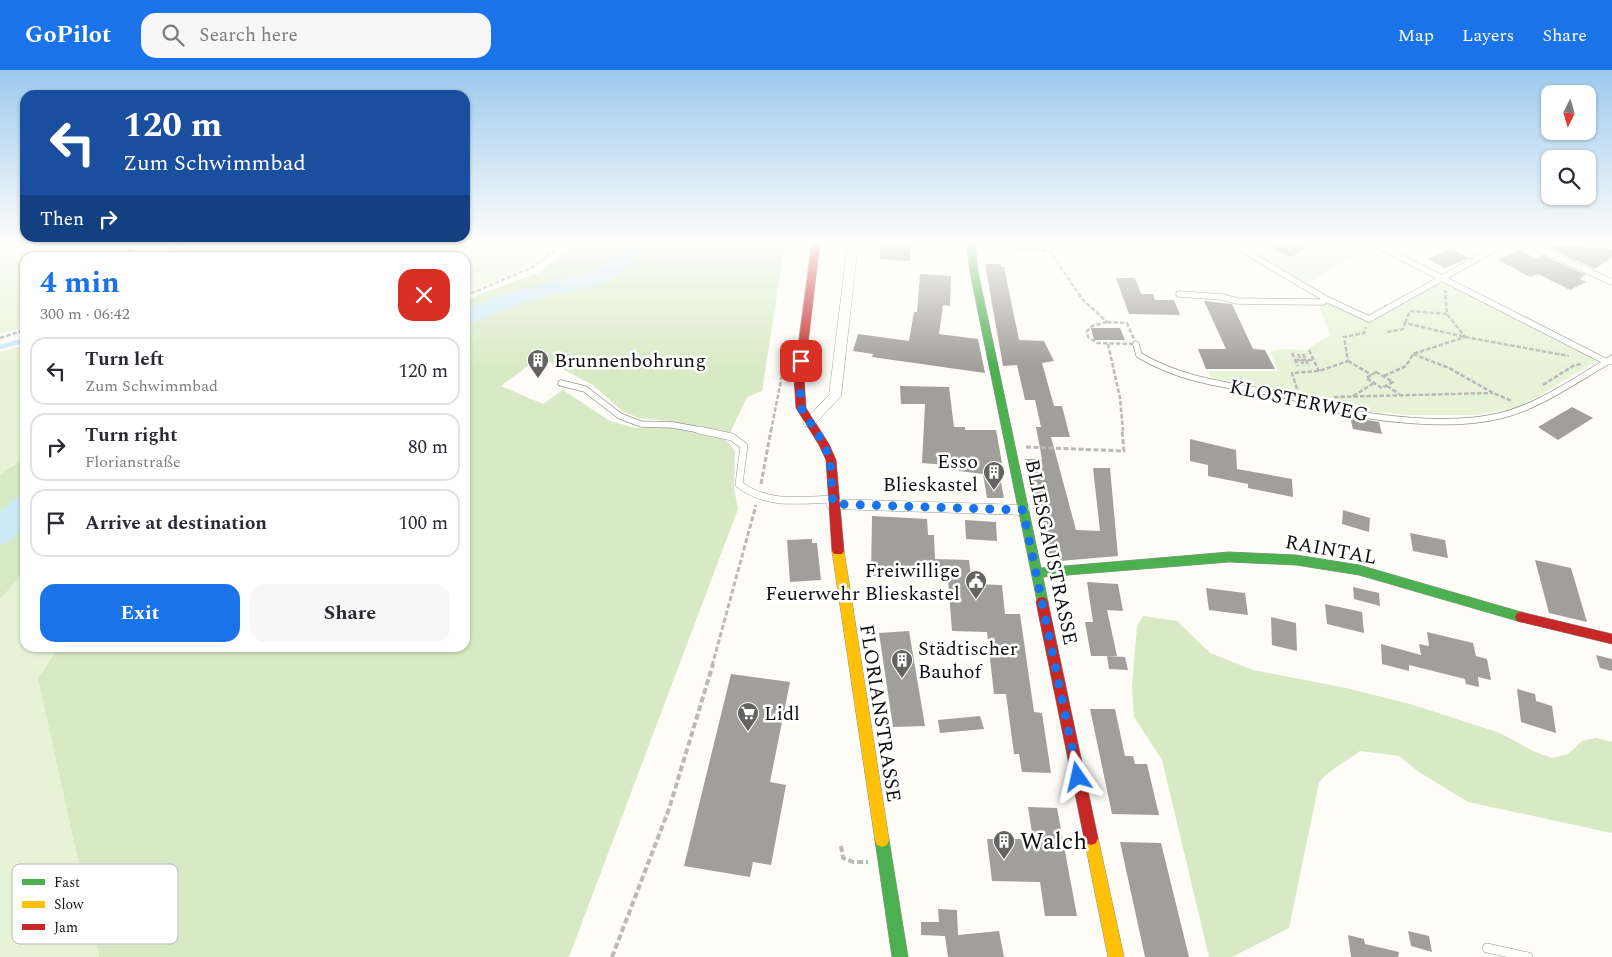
<!DOCTYPE html>
<meta charset="utf-8">
<style>
body{margin:0;font-family:Spectral,serif;background:#f7f7f7;color:#2b2b33;height:100vh;display:flex;flex-direction:column;font-size:19px;white-space:nowrap}
*{box-sizing:border-box;margin:0}
p{font-size:16px;color:#7c7c81}
.icon{flex:none;width:28px;height:28px;fill:none;stroke:currentColor;stroke-width:2;stroke-linecap:round;stroke-linejoin:round}
.map{position:relative;flex:1;overflow:hidden}
.details{position:absolute;left:20px;top:182px;width:450px;height:400px;display:flex;flex-direction:column;background:#fff;border-radius:15px;box-shadow:0 1px 4px #0004}
.details>*{flex:none}
.guide{position:absolute;left:20px;top:20px;width:450px;height:152px;border-radius:15px;box-shadow:0 1px 4px #0004;background:#1a4fa0;color:#fff;overflow:hidden}
.needle{width:32px;rotate:185deg}
.tools{position:absolute;left:1541px;top:15px;display:grid;gap:10px}
.tools a{display:grid;place-items:center;width:55px;height:55px;border-radius:10px;background:#fff;box-shadow:0 1px 4px #0004;font-size:25px}
.pin{position:absolute;display:grid;place-items:center;width:42px;height:42px;color:#fff;margin:-21px;border-radius:10px;box-shadow:0 2px 8px #0006}
.me{position:absolute;width:55px;margin:-28px;rotate:349deg;stroke-linejoin:round;filter:drop-shadow(0 0 4px #0008)}
.turn{display:flex;align-items:center;gap:18px;height:105px;padding:0 20px;font-size:22px}
.turn .icon{width:65px;height:65px;stroke-width:2.5}
.turn b{display:block;font-size:35px;line-height:42px}
.then{display:flex;align-items:center;height:48px;padding:0 20px;background:#0003;gap:10px;font-size:19px}
.round{display:grid;place-items:center;flex:none;width:52px;height:52px;border-radius:15px;background:#f7f7f7}
.headline{display:flex;align-items:center;justify-content:space-between;height:85px;padding:0 20px}
h1{font-size:30px;font-weight:700;line-height:38px;color:#1a73e8}
.primary-button{display:flex;gap:10px;margin-top:auto;padding:10px 20px}
.primary-button a{flex:1;height:58px;border-radius:15px;background:#1a73e8;color:#fff;font-size:20px;font-weight:700;line-height:58px;text-align:center}
.primary-button a+a{background:#f7f7f7;color:#2b2b33}
ul{padding:0;list-style:none}
li{display:flex;align-items:center;gap:15px;height:68px;margin:0 10px 8px;padding:0 10px;border:2px solid #e1e1e2;border-radius:15px}
li div{flex:1}
li b{display:block;font-size:19px}
li em{font-style:normal}
header{display:flex;align-items:center;gap:30px;box-sizing:border-box;height:70px;padding:0 25px;background:#1a73e8;color:#fff}
header strong{font-size:24px}
nav{display:flex;gap:28px;margin-inline-start:auto;font-size:18px}
.search{width:350px;height:45px;background:#f7f7f7;display:flex;align-items:center;gap:12px;box-sizing:border-box;padding:0 18px;border-radius:15px;color:#7c7c81;font-size:19px}
.map>svg:first-child{display:block}
.green{fill:#e7f3d7}
.forest{fill:#d8eac5}
.cemetery{fill:#e9eedb}
.lines{fill:none;stroke-linecap:round;stroke-linejoin:round}
.stream{stroke:#cde8f7;stroke-width:4.5}
.river{fill:#cde8f7;fill-rule:evenodd}
.building{fill:#a19f9c}
.lane-far2-casing{stroke:#979795;stroke-width:7}
.lane-far1-casing{stroke:#979795;stroke-width:8}
.lane-casing{stroke:#979795;stroke-width:10}
.street-casing{stroke:#979795;stroke-width:1}
.fast-casing{stroke:#8e8d8b;stroke-width:1}
.slow-casing{stroke:#8e8d8b;stroke-width:1}
.jam-casing{stroke:#8e8d8b;stroke-width:1}
.path-far2{stroke:#b9b9b8;stroke-width:2.5;stroke-dasharray:4.5 2;stroke-linecap:butt}
.path-far1{stroke:#b9b9b8;stroke-width:3;stroke-dasharray:5 2.5;stroke-linecap:butt}
.path{stroke:#b9b9b8;stroke-width:4;stroke-dasharray:6 3;stroke-linecap:butt}
.lane-far2{stroke:#fffffe;stroke-width:5.5}
.lane-far1{stroke:#fffffe;stroke-width:7}
.lane{stroke:#fffffe;stroke-width:9}
.street{fill:#fffffe;fill-rule:evenodd}
.fast{fill:#4caf50;fill-rule:evenodd}
.slow{fill:#ffc107;fill-rule:evenodd}
.jam{fill:#c62828;fill-rule:evenodd}
.route{stroke:#1a73e8;stroke-width:9;stroke-dasharray:0 16.2}
.labels{text-anchor:middle;stroke-width:5;stroke-linejoin:round;paint-order:stroke}
.poi-label{font-size:20px;fill:#111;stroke:#fff;text-anchor:start}
.street-label{font-size:20px;fill:#111;stroke:#fff}
.near-poi-label{font-size:24px;fill:#111;stroke:#fff;text-anchor:start}
.key{fill:#fff;stroke:#b8b8b8;stroke-width:1}
.key-label{font-size:14px;fill:#111}
</style>
<header>
<strong>GoPilot</strong>
<div class="search"><svg class="icon" aria-label="search" viewBox="0 0 24 24"><circle cx="10" cy="10" r="6"/><path d="M15 15l6 6"/></svg>Search here</div>
<nav><a>Map</a><a>Layers</a><a>Share</a></nav>
</header>
<div class="map">
<svg width="1612" height="887" viewBox="0 0 1612 887">
<rect width="100%" height="100%" fill="#fdfcf7"/>
<g class="green">
<path d="M184,173H559C533,198 499,209 465,222V188L169,187Z"/>
<path d="M1232,173H1368L1373,176L1304,215Z"/>
<path d="M0,183L25,190V257L0,264Z"/>
<path d="M1436,209L1597,290L1521,337L1475,345H1409L1362,341L1323,334L1282,320L1212,308L1208,301H1278L1270,282L1282,279L1305,280L1331,265L1318,234L1319,229L1326,227L1365,245Z"/>
<path d="M25,275V388L0,405V282Z"/>
<path d="M25,501V578H58L38,608L99,887H0V529Z"/>
</g>
<g class="forest">
<path d="M576,173H785L762,321L747,327L730,363L668,351L639,348L622,341L593,315L540,287L501,316L543,334L563,320L610,351L636,358H672L726,370L735,381L734,419L738,439L569,887H99L38,608L58,578H465V276L468,274H465V230L538,203Z"/>
<path d="M25,388V501L0,529V405Z"/>
<path d="M1143,546L1177,551L1210,583L1253,600L1346,618L1410,634L1500,663L1533,681L1552,688L1568,684L1582,671L1596,668L1612,672V763L1468,732L1419,702L1399,686L1360,681C1346,692 1329,699 1319,713L1289,858L1232,887H1209L1162,690L1134,647L1132,617L1137,556Z"/>
</g>
<path class="cemetery" d="M1287,282L1308,283L1314,297L1293,296Z"/>
<g class="lines">
<path class="stream" d="M0,277L25,270"/>
<g class="river">
<path d="M630,173H654L609,212L522,233L465,255V240L506,223L593,202Z"/>
<path d="M25,425C25,448 25,467 0,475V442L15,428Z"/>
</g>
</g>
<g class="building">
<path d="M881,173H911L910,191L880,189Z"/>
<path d="M1262,173H1312L1291,187Z"/>
<path d="M1576,173L1595,180L1601,176L1612,180V187L1595,199L1551,179L1558,174L1568,178Z"/>
<path d="M1448,180L1451,182L1454,180L1469,188L1445,198L1428,189Z"/>
<path d="M1520,180L1536,189L1542,185L1586,205L1580,209L1586,212L1570,220L1538,204L1530,207L1498,190Z"/>
<path d="M985,194H1001V197H1004L1019,270L1044,271L1054,291L1042,293L1054,336H1062L1070,367H1051L1076,460L1100,461L1093,398H1110L1118,486L1048,492L1025,389H1042L1036,357H1041L1035,330H1025L1017,295L1003,296Z"/>
<path d="M920,204L951,206L950,236L943,235L939,264L978,269L985,303L872,287L873,284L853,281L858,264L909,271L914,242H917Z"/>
<path d="M1116,208H1135L1141,224H1153L1155,230H1174L1180,245L1129,244Z"/>
<path d="M1204,231L1232,234L1253,279L1265,280L1275,299H1206L1198,279H1226Z"/>
<path d="M1091,258H1120L1125,270H1094Z"/>
<path d="M900,316L949,317L954,357H965V360H996L1002,393L997,392L1004,428H987L983,404L959,401L958,396L922,393L925,334H901Z"/>
<path d="M1572,337L1593,348L1558,370L1538,357Z"/>
<path d="M1350,347L1379,352L1382,364L1353,359Z"/>
<path d="M1190,369L1236,380L1237,399L1292,409L1293,427L1248,418V414L1208,406V395L1190,391Z"/>
<path d="M1343,440L1370,448L1369,462L1342,454Z"/>
<path d="M872,446L927,449L928,465H934L935,489L969,490L972,514L1002,515L1005,544H1020L1034,642L1042,643L1051,703L1022,702L1019,684H1014L1006,624H994L987,562L952,561L948,509L871,506Z"/>
<path d="M965,450L996,452L997,471L966,469Z"/>
<path d="M1410,463L1445,470L1448,488L1413,481Z"/>
<path d="M812,469V473H817L821,510L790,512L787,470Z"/>
<path d="M1535,490L1571,498L1587,552L1549,543Z"/>
<path d="M1087,512L1118,514L1123,541L1107,540L1117,586H1091L1085,552H1093Z"/>
<path d="M1353,517L1379,523L1380,536L1354,529Z"/>
<path d="M1206,518L1245,523L1248,545L1209,540Z"/>
<path d="M1325,534L1362,542L1364,563L1327,554Z"/>
<path d="M1271,547L1296,553L1297,581L1272,575Z"/>
<path d="M909,561L925,656L893,657L879,563Z"/>
<path d="M1427,562L1473,573L1476,586L1487,589L1491,610L1478,607L1479,617L1466,614L1465,609L1409,595V601L1382,594L1381,574L1421,585L1419,574L1429,576Z"/>
<path d="M1596,585L1612,589V601L1600,598Z"/>
<path d="M1107,586L1125,587L1128,600L1109,599Z"/>
<path d="M731,604L790,612L770,712L786,715L771,795L753,792L750,807L684,796Z"/>
<path d="M1517,619L1535,624L1536,631L1552,636L1556,663L1521,652Z"/>
<path d="M1090,639H1115L1125,686H1133L1135,694H1147L1159,745L1112,744Z"/>
<path d="M980,646L984,659L940,663L938,650Z"/>
<path d="M1028,737L1057,738L1077,846H1045L1040,812L992,811L987,769H1033Z"/>
<path d="M1120,772L1161,773L1189,887H1145Z"/>
<path d="M938,839L957,840L958,865L999,861L1004,887H948L945,866L921,865V852H939Z"/>
<path d="M1408,861L1429,866L1432,882L1411,876Z"/>
<path d="M1348,865L1364,869L1365,874L1399,882L1398,887H1351Z"/>
</g>
<g class="lines">
<g class="lane-far2-casing">
<g id="lane-far2">
<path d="M1231,173L1326,229L1369,249L1505,173"/>
<path d="M1373,173L1607,292"/>
<path d="M1527,173L1612,212"/>
<path d="M1179,224L1222,227L1237,231L1323,232"/>
<path d="M1136,274L1139,285C1188,314 1235,315 1288,326C1301,329 1312,334 1325,337C1373,349 1450,358 1499,346C1538,337 1572,312 1607,292"/>
<path d="M561,313L585,319L620,346L641,354L673,355L705,361"/>
</g>
</g>
<g class="lane-far1-casing">
<path id="lane-far1" d="M699,360L732,367L744,376L739,414C766,436 801,430 833,429"/>
</g>
<g class="lane-casing">
<path id="lane" d="M1487,878L1528,887"/>
</g>
<g class="street-casing">
<g id="street">
<path d="M848,173H858L841,326L813,356H805L803,353L805,350L829,325Z"/>
<path d="M1612,285V294L1603,295L1601,292Z"/>
<path d="M833,429L1023,435L1028,436L1030,440L1028,444L1023,445L833,439L828,438L826,434L828,430Z"/>
</g>
</g>
<g class="fast-casing">
<g id="fast">
<path d="M967,173H975L978,202L1041,498L1229,482L1296,485L1359,495L1521,542L1525,543L1527,547L1525,551L1521,552L1359,505L1296,495L1229,492L1043,507L1048,532L1046,536L1042,537L1038,536L970,202Z"/>
<path d="M882,763L887,765L889,770L908,887H892L875,770L877,765Z"/>
</g>
</g>
<g class="slow-casing">
<g id="slow">
<path d="M838,476L842,478L844,481L889,770L887,775L882,777L877,775L875,770L832,481L834,478Z"/>
<path d="M1091,761L1096,763L1098,768L1124,887H1108L1084,768L1086,763Z"/>
</g>
</g>
<g class="jam-casing">
<g id="jam">
<path d="M812,173H820L804,307L806,338L829,374L836,390L844,481L842,484H834L832,481L826,390L819,375L796,338L794,307Z"/>
<path d="M1042,527L1046,528L1048,532L1098,768L1096,773L1091,775L1086,773L1084,768L1036,532L1038,528Z"/>
<path d="M1521,542L1612,564V574L1517,551L1515,547L1517,543Z"/>
</g>
</g>
<g class="path-far2">
<path d="M984,175L1050,181L1082,229L1107,252"/>
<path d="M125,188L134,173"/>
<path d="M162,188L178,173"/>
<path d="M465,226L531,198L566,173"/>
<path d="M1107,252L1127,253L1136,274L1097,273L1088,267L1087,261L1092,256Z"/>
<path d="M1405,253L1410,241L1447,244"/>
<path d="M1387,262L1403,259L1405,253L1465,267L1569,286"/>
<path d="M0,268L25,260"/>
<path d="M1108,274L1120,328L1123,361"/>
<path d="M1309,280L1319,301"/>
<path d="M1292,283L1298,296"/>
<path d="M1298,284L1304,296"/>
<path d="M1303,284L1309,296"/>
<path d="M1413,284L1449,298L1493,323L1512,331"/>
<path d="M1295,290H1314"/>
<path d="M1348,291L1372,305"/>
<path d="M1376,302L1393,312L1382,318L1366,308Z"/>
<path d="M1384,306L1406,296L1413,284L1465,267L1447,244L1445,220"/>
<path d="M1543,315L1573,296L1581,294"/>
<path d="M1387,316L1399,324"/>
<path d="M1297,319L1292,303L1319,301L1348,291L1344,267L1364,263L1366,257"/>
<path d="M1353,326L1374,313"/>
<path d="M1334,327L1493,323"/>
<path d="M771,361L782,305"/>
</g>
<g class="path-far1">
<path d="M1026,377L1124,381L1122,360"/>
<path d="M761,414L771,360"/>
<path d="M712,596L756,435"/>
</g>
<g class="path">
<path d="M841,776L843,788L853,792H868"/>
<path d="M612,887L669,739L713,594"/>
</g>
<use href="#lane-far2" class="lane-far2"/>
<use href="#lane-far1" class="lane-far1"/>
<use href="#lane" class="lane"/>
<use href="#street" class="street"/>
<use href="#fast" class="fast"/>
<use href="#slow" class="slow"/>
<use href="#jam" class="jam"/>
</g>
<linearGradient id="sky" x2="0" y2="1"><stop stop-color="#9dc9ee"/><stop offset="0.58" stop-color="#fefefb"/><stop offset="1" stop-color="#fefefb" stop-opacity="0"/></linearGradient>
<rect width="1612" height="297" fill="url(#sky)"/>
<g class="lines">
<path class="route" d="M801,291L800,307L801,338L824,374L830,390L833,434L1023,440L1078,707"/>
</g>
<defs>
<g id="building-pin" transform="scale(1.125)"><path d="M0 17L-7.5 6A9.5 9.5 0 1 1 7.5 6Z" fill="#646362" stroke="#fff"/><path d="M-4-6H4V6H1V3H-1V6H-4ZM-2.5-4.3h1.7v1.8h-1.7ZM.8-4.3h1.7v1.8H.8ZM-2.5-1h1.7V.8h-1.7ZM.8-1h1.7V.8H.8Z" fill="#fff"/></g>
<g id="civic-pin" transform="scale(1.125)"><path d="M0 17L-7.5 6A9.5 9.5 0 1 1 7.5 6Z" fill="#646362" stroke="#fff"/><path d="M-.6-6.5H3V-4.5H.6V-3L4-1V1h2V6H-6V1h2V-1L-.6-3ZM-1.2 2.5V6h2.4V2.5Z" fill="#fff"/></g>
<g id="supermarket-pin" transform="scale(1.125)"><path d="M0 17L-7.5 6A9.5 9.5 0 1 1 7.5 6Z" fill="#646362" stroke="#fff"/><path d="M-6-5.5h2.5l.6 2H6L4.5 2H-2.5L-4.4-4H-6ZM-1.5 3.2a1.3 1.3 0 1 0 .1 0ZM3 3.2a1.3 1.3 0 1 0 .1 0Z" fill="#fff"/></g>
</defs>
<g fill-rule="evenodd">
<use href="#building-pin" x="538" y="290"/>
<use href="#building-pin" x="994" y="402"/>
<use href="#civic-pin" x="976" y="511"/>
<use href="#building-pin" x="902" y="590"/>
<use href="#supermarket-pin" x="748" y="643"/>
<use href="#building-pin" x="1004" y="771"/>
</g>
<g class="labels">
<g class="poi-label">
<text x="554" y="297">Brunnenbohrung</text>
<text x="978" y="398" text-anchor="end">Esso<tspan x="978" dy="23">Blieskastel</tspan></text>
<text x="960" y="507" text-anchor="end">Freiwillige<tspan x="960" dy="23">Feuerwehr Blieskastel</tspan></text>
<text x="918" y="585">Städtischer<tspan x="918" dy="23">Bauhof</tspan></text>
<text x="764" y="650">Lidl</text>
</g>
<g class="street-label">
<text transform="translate(1299 330) rotate(12)" y="7">KLOSTERWEG</text>
<text transform="translate(1331 479) rotate(10)" y="7">RAINTAL</text>
<text transform="translate(1052 482) rotate(78)" y="7">BLIESGAUSTRASSE</text>
<text transform="translate(881 643) rotate(81)" y="7">FLORIANSTRASSE</text>
</g>
<g class="near-poi-label">
<text x="1020" y="779">Walch</text>
</g>
</g>
<rect x="12" y="794" width="166" height="80" rx="8" class="key"/>
<rect x="22" y="809" width="23" height="6" fill="#4caf50"/>
<rect x="22" y="831" width="23" height="7" fill="#ffc107"/>
<rect x="22" y="854" width="23" height="6" fill="#c62828"/>
<g class="key-label">
<text x="54" y="817">Fast</text>
<text x="54" y="839">Slow</text>
<text x="54" y="862">Jam</text>
</g>
</svg>
<div class="tools">
<a><svg class="needle" viewBox="-14 -14 28 28"><path d="M0-13l5 13h-10z" fill="#e53935"/><path d="M0 13l5-13h-10z" fill="#7c7c81"/></svg></a>
<a><svg class="icon" aria-label="search" viewBox="0 0 24 24"><circle cx="10" cy="10" r="6"/><path d="M15 15l6 6"/></svg></a>
</div>
<div class="pin" style="left:801px;top:291px;background:#d93025"><svg class="icon" aria-label="arrive" viewBox="0 0 24 24"><path d="M6 21V4h12l-3 4 3 4H6"/></svg></div>
<svg class="me" style="left:1078px;top:707px" viewBox="-20 -20 40 40"><path d="M0-17L14 15 0 8-14 15z" fill="#1a73e8" stroke="#fff" stroke-width="4"/></svg>
<div class="guide">
<div class="turn"><svg class="icon" aria-label="left" viewBox="0 0 24 24"><path d="M17 20v-9H6M10 6l-5 5 5 5"/></svg><div><b>120 m</b>Zum Schwimmbad</div></div>
<div class="then">Then<svg class="icon" aria-label="right" viewBox="0 0 24 24"><path d="M7 20v-9h11M14 6l5 5-5 5"/></svg></div>
</div>
<section class="details">
<div class="headline"><div><h1>4 min</h1><p>300 m · 06:42</p></div><a class="round" style="background:#d93025;color:#fff"><svg class="icon" aria-label="close" viewBox="0 0 24 24"><path d="M6 6l12 12M18 6L6 18"/></svg></a></div>
<ul>
<li><svg class="icon" aria-label="left" viewBox="0 0 24 24"><path d="M17 20v-9H6M10 6l-5 5 5 5"/></svg><div><b>Turn left</b><p>Zum Schwimmbad</p></div><em>120 m</em></li>
<li><svg class="icon" aria-label="right" viewBox="0 0 24 24"><path d="M7 20v-9h11M14 6l5 5-5 5"/></svg><div><b>Turn right</b><p>Florianstraße</p></div><em>80 m</em></li>
<li><svg class="icon" aria-label="arrive" viewBox="0 0 24 24"><path d="M6 21V4h12l-3 4 3 4H6"/></svg><div><b>Arrive at destination</b></div><em>100 m</em></li>
</ul>
<div class="primary-button"><a>Exit</a><a>Share</a></div>
</section>
</div>
